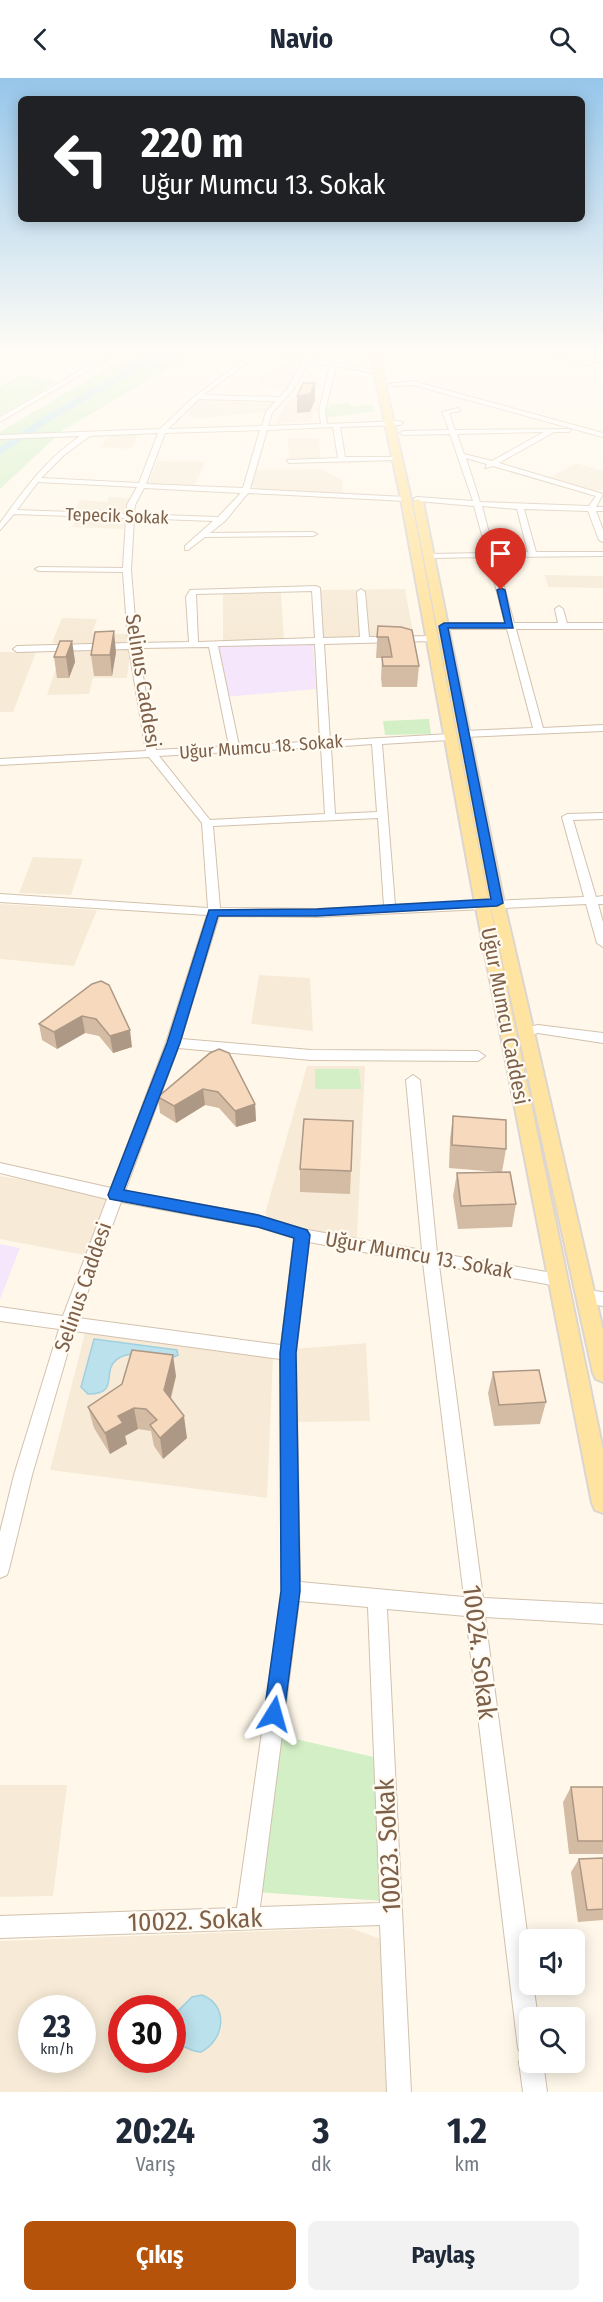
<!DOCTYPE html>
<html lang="tr">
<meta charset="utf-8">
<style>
body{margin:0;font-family:"Fira Sans Condensed",sans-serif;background:#f2f2f3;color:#1f2937;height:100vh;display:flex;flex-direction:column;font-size:22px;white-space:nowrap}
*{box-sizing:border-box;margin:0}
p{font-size:20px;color:#747a83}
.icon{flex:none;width:33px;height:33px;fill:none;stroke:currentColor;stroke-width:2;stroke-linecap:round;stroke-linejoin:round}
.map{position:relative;height:2014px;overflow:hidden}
.panel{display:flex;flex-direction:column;background:#fff;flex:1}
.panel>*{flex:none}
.top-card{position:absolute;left:18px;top:18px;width:567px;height:126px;border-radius:9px;box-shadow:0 3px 15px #0003;background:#202124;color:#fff;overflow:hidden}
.buttons{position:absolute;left:519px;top:1851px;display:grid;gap:12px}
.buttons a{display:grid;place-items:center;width:66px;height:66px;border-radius:9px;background:#fff;box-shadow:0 3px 15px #0003;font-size:30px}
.speed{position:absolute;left:18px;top:1917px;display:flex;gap:12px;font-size:30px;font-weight:700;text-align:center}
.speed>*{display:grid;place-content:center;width:78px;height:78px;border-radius:50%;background:#fff;box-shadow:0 3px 15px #0003;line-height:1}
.speed small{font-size:15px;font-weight:400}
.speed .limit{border:9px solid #d22;background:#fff;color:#111}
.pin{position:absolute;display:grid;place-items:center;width:51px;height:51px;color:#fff;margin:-62px -26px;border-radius:50% 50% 50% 0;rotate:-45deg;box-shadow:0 0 6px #0007}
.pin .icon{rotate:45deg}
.me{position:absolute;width:66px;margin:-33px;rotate:8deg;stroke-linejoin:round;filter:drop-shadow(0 0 4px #0008)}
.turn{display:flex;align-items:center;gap:21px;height:126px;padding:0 24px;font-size:27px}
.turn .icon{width:78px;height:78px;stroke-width:2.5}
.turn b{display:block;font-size:42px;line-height:51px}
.eta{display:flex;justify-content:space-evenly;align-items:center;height:102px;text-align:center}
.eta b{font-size:36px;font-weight:700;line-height:42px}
.cta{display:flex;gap:12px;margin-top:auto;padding:12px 24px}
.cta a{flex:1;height:69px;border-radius:9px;background:#b45309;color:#fff;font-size:24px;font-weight:700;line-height:69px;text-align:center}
.cta a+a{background:#f2f2f3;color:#1f2937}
header{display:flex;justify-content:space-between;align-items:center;height:78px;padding:0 24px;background:#fff;font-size:27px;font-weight:700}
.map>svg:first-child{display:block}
.residential{fill:#f7ebd7;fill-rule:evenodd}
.education{fill:#f5e6fc}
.green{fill:#d3efc5}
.water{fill:#bbe1ec;stroke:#a0d0df;stroke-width:1.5}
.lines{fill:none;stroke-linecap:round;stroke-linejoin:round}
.river{fill:#bbe1ec;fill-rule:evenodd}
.minor-casing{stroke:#d3c1ad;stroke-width:2}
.major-casing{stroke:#ddd6d0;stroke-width:4}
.minor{fill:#fff;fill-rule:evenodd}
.major{fill:#ffe3a0;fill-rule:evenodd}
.wall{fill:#d4bba3}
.shaded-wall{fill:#ad9885}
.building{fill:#f7d9be;stroke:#ad9885;stroke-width:1.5}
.route{fill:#1a73e8;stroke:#114b97;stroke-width:1.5}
.labels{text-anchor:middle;stroke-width:4.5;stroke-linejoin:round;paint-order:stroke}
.far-street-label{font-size:18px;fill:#7e6049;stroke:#fffbf2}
.street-label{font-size:21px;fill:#7e6049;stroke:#fffbf2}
.near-street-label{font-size:26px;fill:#7e6049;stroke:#fffbf2}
</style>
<header><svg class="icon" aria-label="back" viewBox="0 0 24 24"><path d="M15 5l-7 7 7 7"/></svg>Navio<svg class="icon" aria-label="search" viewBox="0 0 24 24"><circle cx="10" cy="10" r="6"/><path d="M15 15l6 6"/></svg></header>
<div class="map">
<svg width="603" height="2014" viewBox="0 0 603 2014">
<rect width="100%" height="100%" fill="#fff8ea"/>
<g class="residential">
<path d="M292,281L303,282L288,311L258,306L262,296Z"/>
<path d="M289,320L318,321L319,334L313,335L311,343L275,346Z"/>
<path d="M200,321H276L267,334L196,341L188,336L196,323Z"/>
<path d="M138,356L131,371L99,369L111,358Z"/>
<path d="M288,360H319L320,381H289Z"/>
<path d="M157,383L205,384L195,407L148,405Z"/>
<path d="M576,385L603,393V410L597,414L548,401Z"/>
<path d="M322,391L342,402L343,416L258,411L250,407L254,392Z"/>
<path d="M109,419L132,420L126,436L74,434L80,422L107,424Z"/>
<path d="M79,438L125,441L123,451L72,449Z"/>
<path d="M545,497L603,498V510L548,509Z"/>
<path d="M405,511L414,560L323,561L319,512Z"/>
<path d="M281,515L284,561L223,563V516Z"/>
<path d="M62,540L97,541L92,555L126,556V565L56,566L52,564Z"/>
<path d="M131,570L127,600H93L89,616L47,617L62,572Z"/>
<path d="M0,574H36L13,634H0Z"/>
<path d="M33,779L83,781L71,817L19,815Z"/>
<path d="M0,826L97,832L74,888L0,881Z"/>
<path d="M259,897L310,900L313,953L251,946Z"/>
<path d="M307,988H365L357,1161L272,1144L265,1135Z"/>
<path d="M0,1098L115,1117L94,1179L0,1161Z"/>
<path d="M85,1255L273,1279L267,1420L50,1392Z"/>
<path d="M366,1265L370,1343L298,1344L293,1271Z"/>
<path d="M0,1707H67L53,1818L0,1819Z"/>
<path d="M350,1850L381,1861L389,2014H0V1863ZM32,1930H82V1982H32ZM122,1930H172V1982H122Z"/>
</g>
<g class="education">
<path d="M313,565L316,611L224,619L213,568Z"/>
<path d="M0,1166L20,1170L0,1221Z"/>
</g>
<g class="green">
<path d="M134,274H197L63,352L0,411V354Z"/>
<path d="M21,297L57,303L0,337V309Z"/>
<path d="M350,325V328L374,327L375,333L325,340L326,329H330V326Z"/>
<path d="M429,641L431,656L385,657L383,643Z"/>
<path d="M315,991H359L361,1011H315Z"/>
<path d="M274,1656L378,1680L384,1823L255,1814Z"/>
</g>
<g class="water">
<path d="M94,1261L177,1272L178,1277C160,1287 137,1269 119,1280C99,1292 122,1316 88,1316L81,1309Z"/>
<path d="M202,1917C229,1927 225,1962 201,1974C190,1974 184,1966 173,1966V1932H179L192,1919Z"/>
</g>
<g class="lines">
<path class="river" d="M159,274H171L52,342L0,377V369L44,338Z"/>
<g class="minor-casing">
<g id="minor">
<path d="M112,274H119L0,344V339Z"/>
<path d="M255,274H262L203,317L280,319L288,310L303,282L281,278L283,275L382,294L379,296L336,288L325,333L327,346L400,343L403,345L400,347L340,349L345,379H399L397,382L289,385L287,382L338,380L333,349L267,352L250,411L406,419L410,421L406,423L248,415L225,443L210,455L313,454L317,456L313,458L205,459L188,472H185V468L213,443L134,440L131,492L137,565L189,564L186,519L190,512L316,508L320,510L323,560L360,559L357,514L361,511L365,514L369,559L436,558L437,560L433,563L324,566L330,663L449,656L454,659L449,662L382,666L395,827L584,819L562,739L567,736L603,735V741L573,742L596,819L603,818V826H598L603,844V869L597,865L586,826L317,839L219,838L181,961L311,972L478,973L485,978L478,983L311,982L178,970L125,1113L258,1137L302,1151L422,1172L406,1002L413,997L420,1002L437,1175L558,1196L563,1197L566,1202L563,1207L558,1208L439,1187L483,1520L603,1526V1546L485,1539L530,1877V1906H533L538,1940H530V1984H543L547,2014H523L519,1984L522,1978L518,1970L466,1538L387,1531L411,2014H387L380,1847L0,1860V1838L237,1830L282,1513L280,1281L74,1253L32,1397L9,1491L7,1497L0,1500V1454L14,1397L59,1251L0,1243V1229L63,1238L107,1121L0,1095V1085L111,1110L166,965L207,837L0,824V816L208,830L202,745L149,679L0,687V681L146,673L129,571L17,574L13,571L17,568L128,565L123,494L39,493L35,491L39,489L123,490L126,440L14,436L0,452V445C24,412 46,381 80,358L0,361V357L160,351L195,318ZM309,283L330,287L319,333L321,346L268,348L272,335L293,312ZM199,321L276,323L266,334L262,348L168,351ZM260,352L243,410L146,406L165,355ZM158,355L139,405L41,400L64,377L90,358ZM38,404L137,409L127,427V436L17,432ZM144,410L241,415L218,439L134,436L135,427ZM312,513L315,560L198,564L196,516ZM315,566L320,663L239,668L218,568ZM209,569L229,668L156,672L138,570ZM372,666L377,734L335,736L331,669ZM321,669L325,736L210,742L159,678ZM378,740L384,828L317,831L220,830L213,748ZM121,1124L258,1149L294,1160L281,1267L78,1240ZM309,1164L423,1185L464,1519L300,1504L296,1275ZM299,1523L368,1529L380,1825L260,1829Z"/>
<path d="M542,274H552L603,287V291Z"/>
<path d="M413,303L603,355V359L413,307L392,308L389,306Z"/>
<path d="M458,330L460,333L449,335L455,352L571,351L569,354H554L499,385L603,416L596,429H603V433H596L603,452V464L599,462L588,433L524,431L536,474H603V478L496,479L514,545H558L555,531L559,528L563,531L567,545H603V551H516L543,650L603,647V653L464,659L459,656L464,653L533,650L507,551H444L440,548L444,545H505L488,479L429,480L425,478L429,476L487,475L474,428L417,423L413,421L417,419L473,423L450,356L403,357L400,355L403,353L449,352L442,334ZM544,354L492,383L464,376L457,356ZM466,380L487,386L485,390L493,388L596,418L589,428L480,424ZM482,428L517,431L528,474H494Z"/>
<path d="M538,947L603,955V965L538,955L526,958L520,954L521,951Z"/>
<path d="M587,1212L603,1214V1228L581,1224L579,1219L581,1214Z"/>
</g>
</g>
<g class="major-casing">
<g id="major">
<path d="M370,274H378L411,421L486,809L603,1372V1435L595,1432L592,1425L472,809L401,421Z"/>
<path d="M418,421L423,424L504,825L603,1252V1304L596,1301L593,1295L490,825L413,424Z"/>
</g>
</g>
<use href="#minor" class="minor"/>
<use href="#major" class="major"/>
</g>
<g class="wall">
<path d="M378,548L419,588L417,609H382L381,600L382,580H376Z"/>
<path d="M72,563L75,584L69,600H57L54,579Z"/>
<path d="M116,574L112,598H94L91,577Z"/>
<path d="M92,906L132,969L113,975L99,958L85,955L57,971L42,962L39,946Z"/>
<path d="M210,975L255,1026L256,1043L236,1049L219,1030L205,1027L176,1045L160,1035L158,1019Z"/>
<path d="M453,1038L506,1071L502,1094L516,1126L512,1149L458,1151L453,1118L457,1095L498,1094L449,1090L450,1061Z"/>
<path d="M353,1043L350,1116L300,1114V1091Z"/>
<path d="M493,1294L546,1324L540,1346L494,1348L488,1315Z"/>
<path d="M176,1298L171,1321L187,1360L163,1381L154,1368L151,1353L138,1351L125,1358L127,1366L110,1376L94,1350L88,1329L122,1306Z"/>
<path d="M571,1709H603V1776H569L563,1724Z"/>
<path d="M603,1780V1842L578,1844L571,1794L579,1781Z"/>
</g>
<g class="shaded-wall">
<path d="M315,305V322L310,334L297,335V318Z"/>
<path d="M114,553L116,574L112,598L110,577Z"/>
<path d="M72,563L75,584L69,600L66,579Z"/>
<path d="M82,938L85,955L57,971L54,954Z"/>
<path d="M130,952L132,969L113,975L110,958Z"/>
<path d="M203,1011L205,1027L176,1045L174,1028Z"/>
<path d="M255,1026L256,1043L236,1049L235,1033Z"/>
<path d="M173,1277L176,1298L167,1333L164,1312Z"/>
<path d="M134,1330L138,1351L125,1358L127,1366L110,1376L105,1355L118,1338Z"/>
<path d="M184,1338L187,1360L163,1381L160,1360Z"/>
</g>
<g class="building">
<path d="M303,305H315L310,316L297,318Z"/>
<path d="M378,548L401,549L412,552L419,588H383L382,579H392L390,567L388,559H377Z"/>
<path d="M114,553L110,577H91L95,554Z"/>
<path d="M60,563H72L66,579H54Z"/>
<path d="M101,903L109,907L130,952L110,958L96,941L82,938L54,954L39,946L92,906Z"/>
<path d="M219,971L229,975L255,1026L235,1033L218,1014L203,1011L174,1028L158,1019L210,975Z"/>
<path d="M453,1038L506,1042V1071L452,1067Z"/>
<path d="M304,1041L353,1043L351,1093L300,1091Z"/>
<path d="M510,1094L516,1126L461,1128L457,1095Z"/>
<path d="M132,1272L173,1277L164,1312L184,1338L160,1360L150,1347L157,1342L146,1331L134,1330L118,1338L123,1345L105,1355L88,1329L122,1306Z"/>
<path d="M539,1292L546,1324L499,1327L493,1294Z"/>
<path d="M571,1709H603V1763H578Z"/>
<path d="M603,1780V1831L587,1832L579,1781Z"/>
</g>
<linearGradient id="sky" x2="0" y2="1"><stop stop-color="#96c6ea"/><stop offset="0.49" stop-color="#fffcf6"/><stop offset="1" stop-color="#fffcf6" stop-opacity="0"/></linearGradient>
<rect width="603" height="556" fill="url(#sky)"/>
<path class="route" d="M501,510L505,512L513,550H448L503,825L497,828L317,838H218L180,965L124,1112L258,1137L307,1152L310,1157L296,1275L300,1513L284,1636L282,1643L274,1646L267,1643L264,1636L281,1513L280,1275L294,1160L258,1149L115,1122L110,1121L108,1117L167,965L209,832L317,831L491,821L439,548L444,545H505L497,512Z"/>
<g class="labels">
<g class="far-street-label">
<text transform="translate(117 438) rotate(2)" y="6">Tepecik Sokak</text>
<text transform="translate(261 669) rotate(-4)" y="6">Uğur Mumcu 18. Sokak</text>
</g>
<g class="street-label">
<text transform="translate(143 603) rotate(81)" y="7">Selinus Caddesi</text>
<text transform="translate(505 938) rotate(79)" y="7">Uğur Mumcu Caddesi</text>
<text transform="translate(419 1177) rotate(10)" y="7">Uğur Mumcu 13. Sokak</text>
<text transform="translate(83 1209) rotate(-71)" y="7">Selinus Caddesi</text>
</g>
<g class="near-street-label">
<text transform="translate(480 1574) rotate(83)" y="9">10024. Sokak</text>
<text transform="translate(388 1768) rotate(-93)" y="9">10023. Sokak</text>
<text transform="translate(195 1842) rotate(-2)" y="9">10022. Sokak</text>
</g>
</g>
</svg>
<div class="buttons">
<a><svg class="icon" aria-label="sound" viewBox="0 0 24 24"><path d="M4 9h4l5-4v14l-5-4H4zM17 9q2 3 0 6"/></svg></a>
<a><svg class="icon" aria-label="search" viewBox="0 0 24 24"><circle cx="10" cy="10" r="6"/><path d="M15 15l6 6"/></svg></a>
</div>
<div class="speed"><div>23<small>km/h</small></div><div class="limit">30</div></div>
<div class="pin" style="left:501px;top:512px;background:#d93025"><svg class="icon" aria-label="arrive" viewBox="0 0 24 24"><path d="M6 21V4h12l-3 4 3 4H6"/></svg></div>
<svg class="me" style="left:274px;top:1636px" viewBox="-20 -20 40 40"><path d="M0-17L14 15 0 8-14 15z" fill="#1a73e8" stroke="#fff" stroke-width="4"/></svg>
<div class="top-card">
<div class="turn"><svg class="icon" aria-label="left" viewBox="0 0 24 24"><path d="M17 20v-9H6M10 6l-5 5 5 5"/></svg><div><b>220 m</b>Uğur Mumcu 13. Sokak</div></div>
</div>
</div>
<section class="panel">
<div class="eta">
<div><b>20:24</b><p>Varış</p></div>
<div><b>3</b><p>dk</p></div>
<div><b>1.2</b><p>km</p></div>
</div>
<div class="cta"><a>Çıkış</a><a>Paylaş</a></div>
</section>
